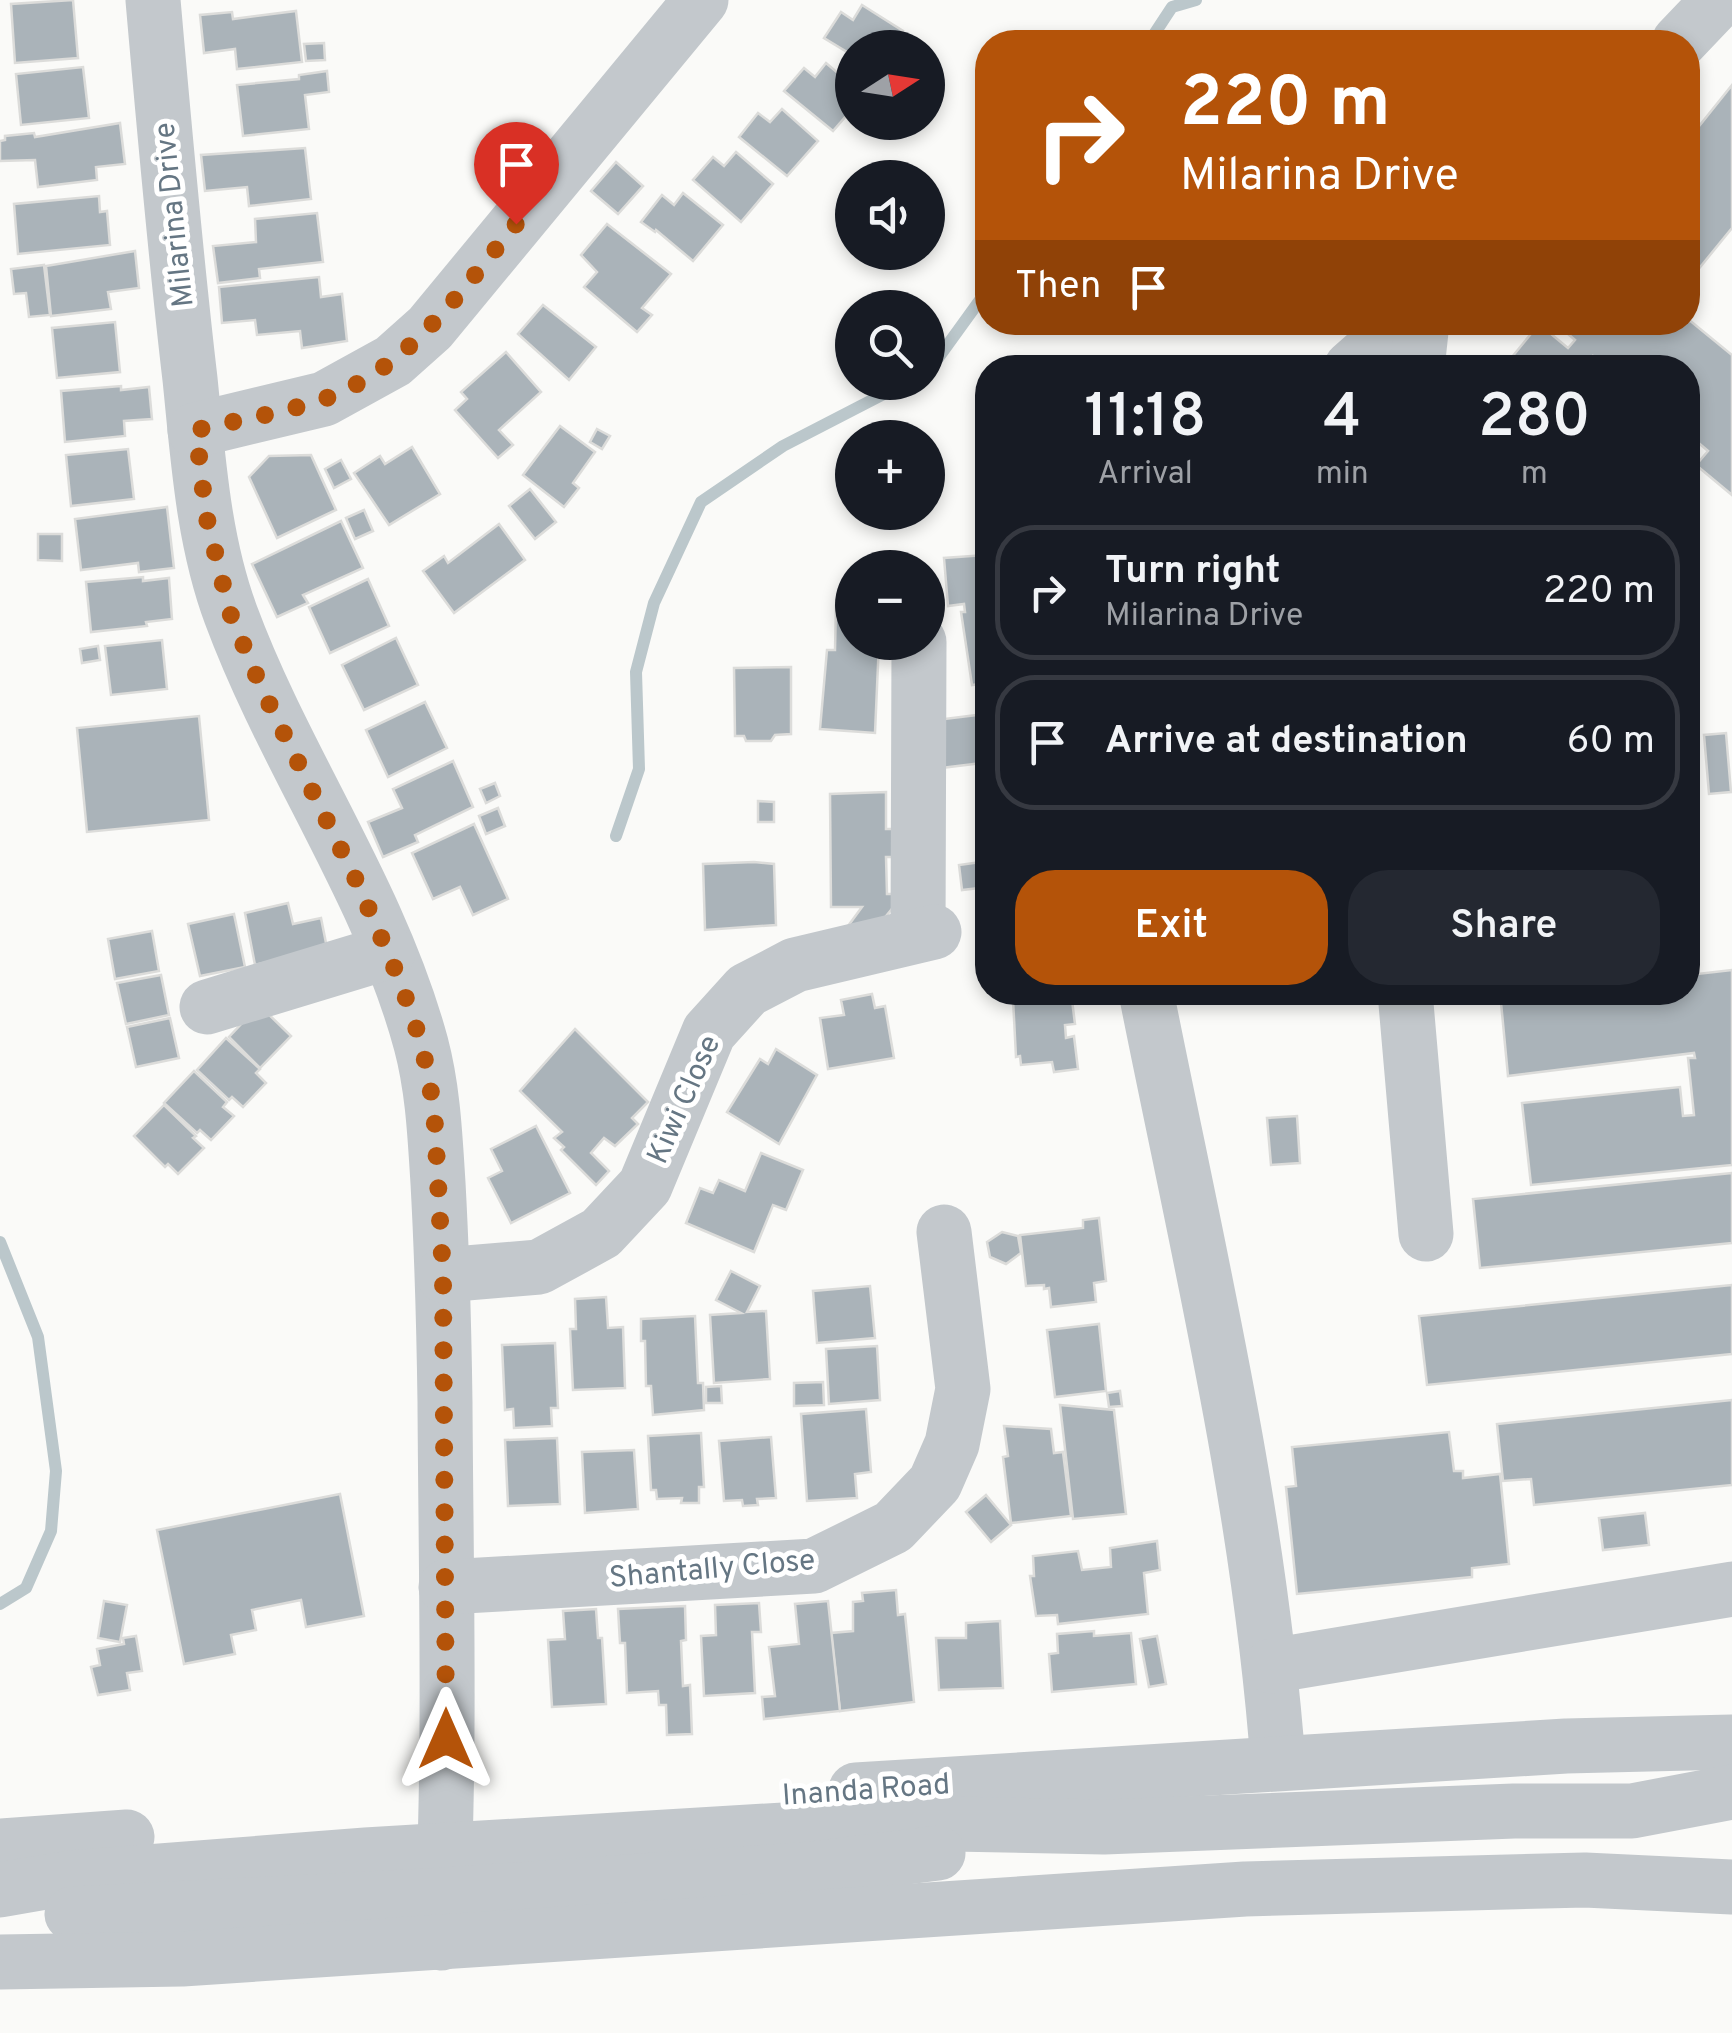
<!DOCTYPE html>
<meta charset="utf-8">
<style>
body{margin:0;font-family:Overpass,sans-serif;background:#242831;color:#f1f3f6;height:100vh;display:flex;flex-direction:column;font-size:38px;white-space:nowrap}
*{box-sizing:border-box;margin:0}
p{font-size:32px;color:#9ea1a6}
.icon{flex:none;width:55px;height:55px;fill:none;stroke:currentColor;stroke-width:2;stroke-linecap:round;stroke-linejoin:round}
.map{position:relative;flex:1;overflow:hidden}
.side{position:absolute;left:975px;top:355px;width:725px;height:650px;display:flex;flex-direction:column;background:#171b24;border-radius:40px;box-shadow:0 5px 15px #0003}
.side>*{flex:none}
.top-card{position:absolute;left:975px;top:30px;width:725px;height:305px;border-radius:40px;box-shadow:0 5px 15px #0003;background:#b45309;color:#fff;overflow:hidden}
.needle{width:65px;rotate:78deg}
.fabs{position:absolute;left:835px;top:30px;display:grid;gap:20px}
.fabs a{display:grid;place-items:center;width:110px;height:110px;border-radius:50%;background:#171b24;box-shadow:0 5px 15px #0003;font-size:50px}
.pin{position:absolute;display:grid;place-items:center;width:85px;height:85px;color:#fff;margin:-102px -42px;border-radius:50% 50% 50% 0;rotate:-45deg;box-shadow:0 0 10px #0007}
.pin .icon{rotate:45deg}
.me{position:absolute;width:110px;margin:-55px;rotate:0deg;stroke-linejoin:round;filter:drop-shadow(0 0 8px #0008)}
.turn{display:flex;align-items:center;gap:35px;height:210px;padding:0 40px;font-size:45px}
.turn .icon{width:130px;height:130px;stroke-width:2.5}
.turn b{display:block;font-size:70px;line-height:85px}
.then{display:flex;align-items:center;height:95px;padding:0 40px;background:#0003;gap:20px;font-size:38px}
.eta{display:flex;justify-content:space-evenly;align-items:center;height:170px;text-align:center}
.eta b{font-size:60px;font-weight:600;line-height:70px}
.button{display:flex;gap:20px;margin-top:auto;padding:20px 40px}
.button a{flex:1;height:115px;border-radius:40px;background:#b45309;color:#fff;font-size:40px;font-weight:600;line-height:115px;text-align:center}
.button a+a{background:#242831;color:#f1f3f6}
ul{padding:0;list-style:none}
li{display:flex;align-items:center;gap:30px;height:135px;margin:0 20px 15px;padding:0 20px;border:5px solid #363941;border-radius:40px}
li div{flex:1}
li b{display:block;font-size:38px}
li em{font-style:normal}
.map>svg:first-child{display:block}
.lines{fill:none;stroke-linecap:round;stroke-linejoin:round}
.stream{stroke:#bbc7cb;stroke-width:12}
.building{fill:#aab3b9;stroke:#dcdcda;stroke-width:2.5}
.minor{stroke:#c3c8cc;stroke-width:55}
.route{stroke:#b45309;stroke-width:18;stroke-dasharray:0 32.4}
.labels{text-anchor:middle;stroke-width:10;stroke-linejoin:round;paint-order:stroke}
.street-label{font-size:30px;fill:#657683;stroke:#fff}
</style>
<div class="map">
<svg width="1732" height="2033" viewBox="0 0 1732 2033">
<rect width="100%" height="100%" fill="#fafaf8"/>
<g class="lines">
<g class="stream">
<path d="M1149,42L1172,7L1196,0"/>
<path d="M928,372L988,289"/>
<path d="M616,836L639,769L636,672L654,603L701,502L783,446L907,382"/>
<path d="M0,1242L38,1337L56,1471L51,1531L26,1588L0,1604"/>
</g>
</g>
<g class="building">
<path d="M73,0L78,58L15,63L11,4Z"/>
<path d="M862,5L903,31L893,48H852V55L824,38L841,12L853,20Z"/>
<path d="M296,11L302,62L237,69L235,49L204,53L200,15L232,12L233,19Z"/>
<path d="M324,43L325,60L306,61L304,44Z"/>
<path d="M826,63L852,85V109L833,131L784,91L804,68L815,77Z"/>
<path d="M83,67L89,118L21,125L16,74Z"/>
<path d="M327,71L329,92L305,95L309,129L243,136L237,85L299,79V75Z"/>
<path d="M1732,85V228L1688,282V140Z"/>
<path d="M782,109L818,141L787,176L739,137L758,113L770,122Z"/>
<path d="M120,123L125,164L96,167L97,180L38,187L35,160L0,161V141L5,140V136L34,133L35,137Z"/>
<path d="M305,148L311,199L249,206L247,187L205,191L201,155Z"/>
<path d="M736,152L773,184L741,222L693,180L713,157L724,166Z"/>
<path d="M616,162L643,186L618,214L591,191Z"/>
<path d="M683,193L723,225L693,261L656,230L655,232L641,222L662,195L674,205Z"/>
<path d="M99,196L100,212L107,211L110,245L18,254L14,204Z"/>
<path d="M317,213L323,262L259,269L260,278L218,283L213,246L256,242L255,219Z"/>
<path d="M607,224L671,274L642,308L652,315L637,332L584,287L597,272L581,255Z"/>
<path d="M135,251L139,288L108,292L111,309L51,316L46,266Z"/>
<path d="M44,265L50,315L29,317L26,293L14,294L11,269Z"/>
<path d="M319,277L321,297L342,294L347,341L302,348L300,331L257,335L255,320L222,323L219,287Z"/>
<path d="M543,305L596,347L569,380L518,334Z"/>
<path d="M1688,319L1732,355V495L1696,465L1708,451L1688,434V368H1607L1593,356L1589,362L1595,368H1503L1539,324L1568,348L1575,340L1554,322H1688Z"/>
<path d="M115,322L120,372L57,378L52,328Z"/>
<path d="M506,352L541,392L499,430L513,445L498,458L455,410L467,399L461,392Z"/>
<path d="M121,386V390L149,387L152,419L124,421L125,436L65,442L61,391Z"/>
<path d="M560,426L595,452L573,483L579,488L564,507L523,475Z"/>
<path d="M597,429L610,436L602,449L590,442Z"/>
<path d="M412,447L440,494L389,525L354,473L380,456L385,464Z"/>
<path d="M128,449L134,499L71,506L66,455Z"/>
<path d="M311,455L336,510L277,538L249,477L269,456Z"/>
<path d="M341,460L351,479L334,488L325,469Z"/>
<path d="M530,489L556,522L535,539L509,506Z"/>
<path d="M167,507L174,568L139,572L138,563L81,570L75,519Z"/>
<path d="M364,510L373,531L355,539L346,518Z"/>
<path d="M341,521L363,568L303,595L308,603L277,617L252,564Z"/>
<path d="M499,524L525,560L454,613L423,571L444,556L448,563Z"/>
<path d="M38,534H62V561L38,560Z"/>
<path d="M985,555L988,683L972,685L961,612H965L964,604L948,606L944,558Z"/>
<path d="M866,559H887L886,568H866Z"/>
<path d="M143,577V581L169,578L172,619L146,622L147,626L91,632L86,582Z"/>
<path d="M368,579L389,626L330,653L309,607Z"/>
<path d="M836,606H852V642H879L875,733L820,729L827,650H835Z"/>
<path d="M396,638L418,685L364,710L342,665Z"/>
<path d="M162,640L167,689L111,695L105,646Z"/>
<path d="M98,646L100,660L82,663L80,649Z"/>
<path d="M791,667V734L775,735L771,741H746L744,736H735L734,668Z"/>
<path d="M425,702L447,748L388,777L366,730Z"/>
<path d="M977,715V725L988,724V811H984L982,763L941,768L936,720Z"/>
<path d="M199,716L209,820L87,832L77,728Z"/>
<path d="M1726,733L1731,792L1709,794L1704,735Z"/>
<path d="M453,761L473,807L415,835L418,842L383,857L368,822L402,808L393,789Z"/>
<path d="M495,783L500,796L486,803L480,789Z"/>
<path d="M886,792V829H897L896,857H886L887,894H899V900L878,926H848L862,907H831L830,794Z"/>
<path d="M758,801L774,802V822H758Z"/>
<path d="M498,808L505,826L486,834L479,816Z"/>
<path d="M474,824L508,899L473,915L460,887L433,899L412,853Z"/>
<path d="M988,861V887L962,890L959,865Z"/>
<path d="M754,862L774,864L776,925L705,930L703,864Z"/>
<path d="M288,903L293,924L321,918L327,948L255,965L245,913Z"/>
<path d="M234,914L245,967L200,976L188,924Z"/>
<path d="M152,931L159,971L115,979L108,939Z"/>
<path d="M1732,970V1165L1531,1185L1522,1103L1680,1087L1683,1116L1694,1115L1688,1058H1695L1694,1053L1508,1076L1500,992H1688V975Z"/>
<path d="M161,975L169,1015L126,1024L117,983Z"/>
<path d="M1071,992L1075,1024L1065,1025L1066,1038L1074,1036L1078,1069L1054,1072L1052,1062L1021,1065L1020,1056L1016,1057L1013,999Z"/>
<path d="M872,994L875,1008L885,1006L894,1058L828,1069L820,1018L844,1015L841,1000Z"/>
<path d="M259,1005L291,1036L260,1068L229,1037Z"/>
<path d="M170,1018L179,1058L136,1067L127,1027Z"/>
<path d="M575,1029L648,1102L632,1118L638,1124L615,1146L604,1138L591,1153L609,1171L596,1185L561,1150L564,1147L554,1138L562,1132L520,1091Z"/>
<path d="M226,1038L260,1069L256,1073L266,1083L243,1107L232,1097L229,1100L197,1070Z"/>
<path d="M776,1049L817,1075L779,1144L727,1112L760,1059L768,1064Z"/>
<path d="M194,1071L227,1102L223,1107L234,1116L211,1140L200,1130L197,1133L164,1103Z"/>
<path d="M164,1105L196,1136L193,1138L204,1148L178,1174L168,1164L165,1167L134,1136Z"/>
<path d="M1297,1116L1300,1163L1271,1165L1267,1118Z"/>
<path d="M536,1126L570,1193L511,1223L488,1178L502,1171L491,1149Z"/>
<path d="M761,1153L803,1170L786,1210L773,1205L754,1252L686,1223L700,1188L713,1193L719,1180L745,1191Z"/>
<path d="M1732,1173V1243L1480,1268L1473,1199Z"/>
<path d="M1099,1218L1106,1281L1094,1283L1096,1302L1051,1307L1049,1288L1044,1289V1285L1026,1286L1020,1235L1083,1228V1220Z"/>
<path d="M1002,1232L1018,1236L1021,1253L1006,1264L990,1257L987,1242Z"/>
<path d="M731,1271L760,1286L747,1312L766,1311L770,1379L714,1383L710,1315L741,1313L716,1300Z"/>
<path d="M1732,1285V1354L1427,1385L1419,1316Z"/>
<path d="M870,1286L875,1338L817,1343L813,1291Z"/>
<path d="M606,1297L608,1328L623,1327L625,1388L573,1390L570,1329H576L575,1299Z"/>
<path d="M695,1316L698,1383H703L704,1410L653,1415L651,1386H646L645,1341H641V1319Z"/>
<path d="M1099,1324L1106,1391L1055,1397L1047,1330Z"/>
<path d="M555,1343L558,1408H551L552,1426L514,1428L513,1409L505,1410L502,1345Z"/>
<path d="M877,1346L880,1400L829,1404L826,1349Z"/>
<path d="M823,1382L824,1405L794,1406V1383Z"/>
<path d="M721,1386L722,1403H706V1387Z"/>
<path d="M1120,1391L1122,1406L1109,1407L1107,1393Z"/>
<path d="M1732,1400V1485L1534,1505L1531,1479L1503,1481L1497,1424Z"/>
<path d="M1060,1405L1114,1410L1126,1514L1073,1519Z"/>
<path d="M866,1409L871,1472L855,1474L857,1498L807,1501L801,1414Z"/>
<path d="M1004,1426L1051,1429L1054,1453L1063,1452L1071,1516L1011,1523L1003,1457L1008,1456Z"/>
<path d="M1449,1432L1454,1471H1463V1478L1500,1474L1509,1564L1472,1568V1577L1297,1594L1286,1487L1296,1486L1292,1447Z"/>
<path d="M701,1433L704,1487H699V1503H681L682,1498L657,1499L656,1490H651L648,1436Z"/>
<path d="M771,1437L776,1498L757,1499L758,1505L743,1506L742,1500L724,1501L719,1441Z"/>
<path d="M557,1438L560,1504L508,1506L505,1440Z"/>
<path d="M634,1450L638,1509L585,1513L582,1452Z"/>
<path d="M340,1494L364,1616L306,1627L301,1600L252,1610L256,1630L231,1635L235,1654L184,1664L157,1530Z"/>
<path d="M986,1495L1011,1525L991,1542L966,1512Z"/>
<path d="M1645,1513L1649,1545L1603,1550L1599,1518Z"/>
<path d="M1157,1541L1160,1570L1144,1573L1148,1614L1058,1624L1057,1615L1036,1616L1030,1576H1034L1033,1556L1078,1551L1082,1570L1111,1567L1110,1548Z"/>
<path d="M896,1590L898,1615L905,1614L914,1702L840,1711L831,1633L853,1631V1602L863,1601L862,1593Z"/>
<path d="M104,1601L127,1605L120,1642L98,1638Z"/>
<path d="M828,1601L840,1711L764,1719L762,1697L775,1696L769,1647L799,1644L795,1604Z"/>
<path d="M759,1603L761,1632H752L755,1693L704,1696L701,1636L716,1635L715,1605Z"/>
<path d="M685,1606L686,1640L681,1641L683,1686L690,1685L692,1734L667,1735L666,1705H659L658,1691L627,1693L625,1643H620L618,1609Z"/>
<path d="M596,1609L598,1638H602L606,1704L552,1707L548,1640L565,1639L563,1611Z"/>
<path d="M1000,1621L1003,1688L939,1690L936,1638H966V1623Z"/>
<path d="M1094,1631V1636L1131,1633L1136,1684L1052,1692L1049,1654L1058,1653L1057,1634Z"/>
<path d="M136,1636L142,1671L127,1673L130,1690L98,1695L91,1667L100,1665L97,1649L124,1644L123,1638Z"/>
<path d="M1157,1636L1166,1684L1149,1687L1140,1639Z"/>
</g>
<g class="lines">
<g class="minor">
<path d="M153,0C164,126 175,252 190,379C198,457 203,540 231,615C285,761 380,892 421,1044C433,1089 435,1136 438,1183C442,1256 444,1329 445,1403C446,1583 451,1763 441,1943"/>
<path d="M1679,42L1719,0"/>
<path d="M1351,368L1403,322"/>
<path d="M1417,368L1422,322"/>
<path d="M195,430L324,399L393,361L430,328L701,0"/>
<path d="M918,935L919,642"/>
<path d="M1146,992C1197,1248 1259,1504 1278,1763"/>
<path d="M1405,992L1426,1234"/>
<path d="M207,1007L388,952"/>
<path d="M443,1275L539,1267L601,1233L645,1186L709,1032L747,990L795,965L934,932"/>
<path d="M446,1587L814,1566L893,1527L935,1483L952,1444L963,1389L944,1232"/>
<path d="M1271,1666L1732,1589"/>
<path d="M856,1790L1566,1746L1732,1742"/>
<path d="M0,1846L127,1837"/>
<path d="M0,1890L69,1878L366,1855L899,1823L1104,1827L1514,1811H1632L1732,1792"/>
<path d="M72,1914L444,1895L812,1869L938,1853"/>
<path d="M0,1962L182,1959L1245,1889L1585,1880L1732,1887"/>
</g>
</g>
<g class="lines">
<path class="route" d="M446,1739L443,1275L434,1108L422,1045L400,981L358,884L262,689L230,613L206,515L196,430C237,420 283,413 324,399C409,368 461,291 516,224"/>
</g>
<g class="labels">
<g class="street-label">
<text transform="translate(173 215) rotate(-96)" y="10">Milarina Drive</text>
<text transform="translate(683 1099) rotate(-66)" y="10">Kiwi Close</text>
<text transform="translate(712 1568) rotate(-5)" y="10">Shantally Close</text>
<text transform="translate(866 1789) rotate(-4)" y="10">Inanda Road</text>
</g>
</g>
</svg>
<div class="fabs">
<a><svg class="needle" viewBox="-14 -14 28 28"><path d="M0-13l5 13h-10z" fill="#e53935"/><path d="M0 13l5-13h-10z" fill="#9ea1a6"/></svg></a>
<a><svg class="icon" aria-label="sound" viewBox="0 0 24 24"><path d="M4 9h4l5-4v14l-5-4H4zM17 9q2 3 0 6"/></svg></a>
<a><svg class="icon" aria-label="search" viewBox="0 0 24 24"><circle cx="10" cy="10" r="6"/><path d="M15 15l6 6"/></svg></a>
<a>+</a>
<a>−</a>
</div>
<div class="pin" style="left:516px;top:224px;background:#d93025"><svg class="icon" aria-label="arrive" viewBox="0 0 24 24"><path d="M6 21V4h12l-3 4 3 4H6"/></svg></div>
<svg class="me" style="left:446px;top:1739px" viewBox="-20 -20 40 40"><path d="M0-17L14 15 0 8-14 15z" fill="#b45309" stroke="#fff" stroke-width="4"/></svg>
<div class="top-card">
<div class="turn"><svg class="icon" aria-label="right" viewBox="0 0 24 24"><path d="M7 20v-9h11M14 6l5 5-5 5"/></svg><div><b>220 m</b>Milarina Drive</div></div>
<div class="then">Then<svg class="icon" aria-label="arrive" viewBox="0 0 24 24"><path d="M6 21V4h12l-3 4 3 4H6"/></svg></div>
</div>
<section class="side">
<div class="eta">
<div><b>11:18</b><p>Arrival</p></div>
<div><b>4</b><p>min</p></div>
<div><b>280</b><p>m</p></div>
</div>
<ul>
<li><svg class="icon" aria-label="right" viewBox="0 0 24 24"><path d="M7 20v-9h11M14 6l5 5-5 5"/></svg><div><b>Turn right</b><p>Milarina Drive</p></div><em>220 m</em></li>
<li><svg class="icon" aria-label="arrive" viewBox="0 0 24 24"><path d="M6 21V4h12l-3 4 3 4H6"/></svg><div><b>Arrive at destination</b></div><em>60 m</em></li>
</ul>
<div class="button"><a>Exit</a><a>Share</a></div>
</section>
</div>
